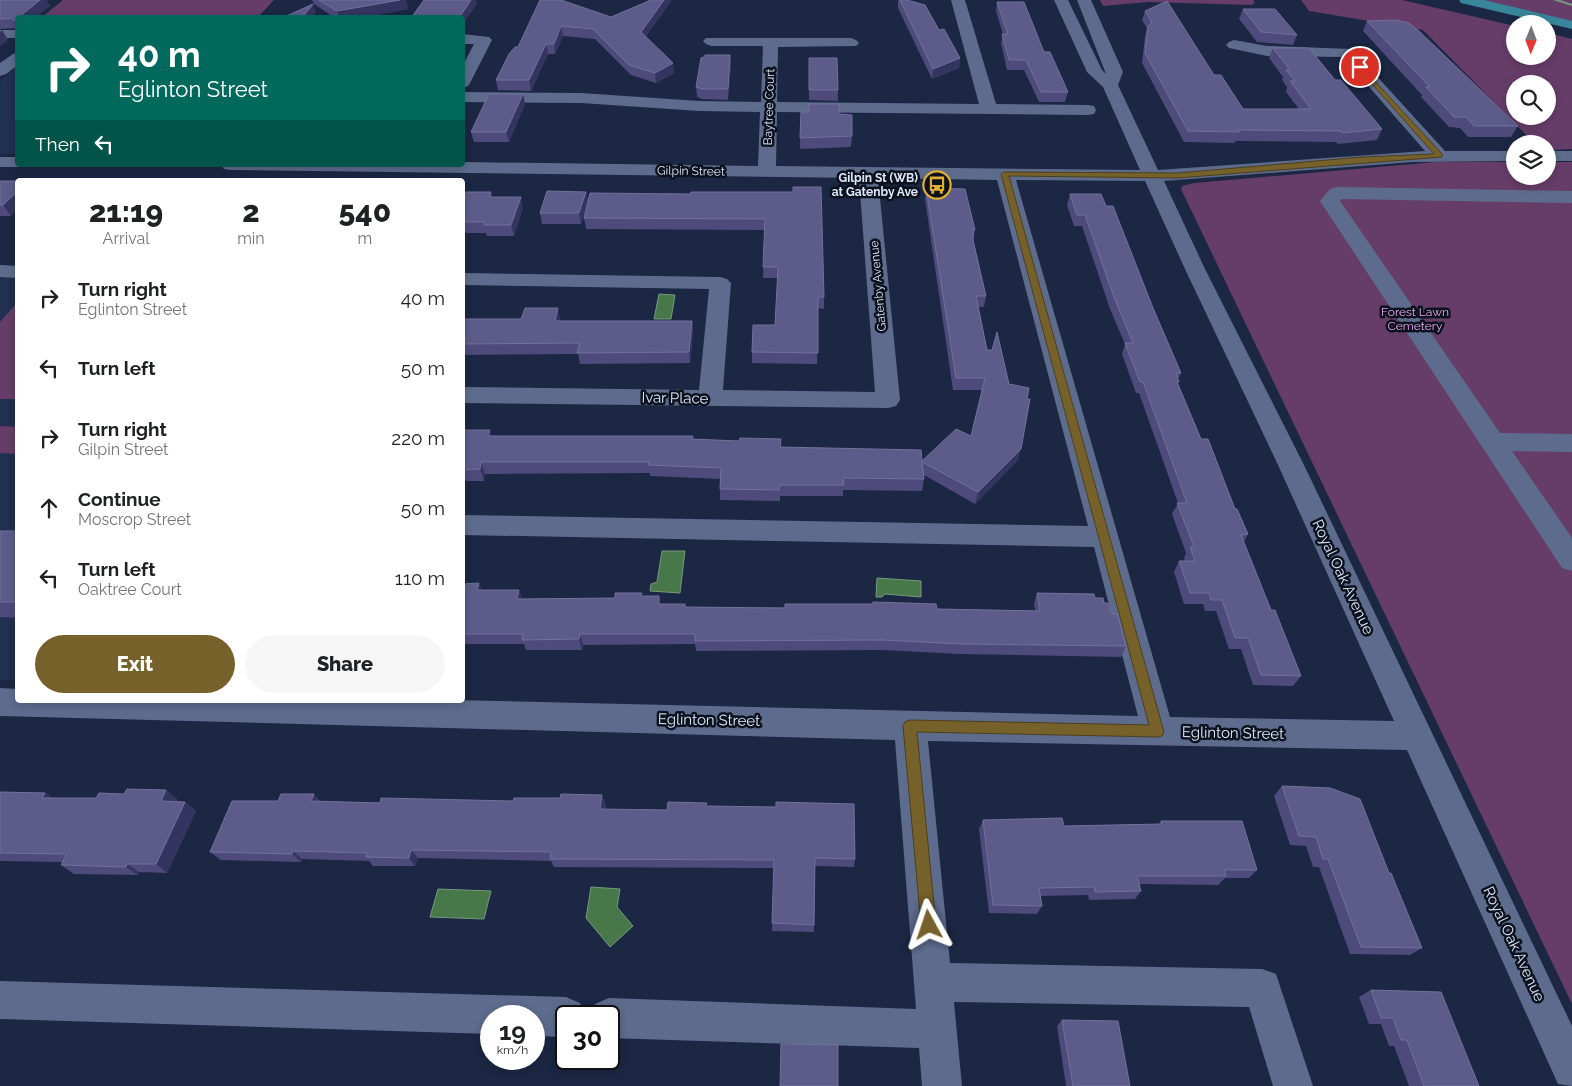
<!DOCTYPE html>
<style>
body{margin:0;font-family:Raleway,sans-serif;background:#f6f6f6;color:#202124;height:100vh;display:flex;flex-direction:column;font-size:19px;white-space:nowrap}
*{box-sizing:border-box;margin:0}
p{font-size:16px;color:#757577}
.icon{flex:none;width:28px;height:28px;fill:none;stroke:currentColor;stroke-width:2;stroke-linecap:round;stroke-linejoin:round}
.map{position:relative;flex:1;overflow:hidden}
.panel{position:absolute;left:15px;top:178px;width:450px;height:525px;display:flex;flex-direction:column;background:#fff;border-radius:5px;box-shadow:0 2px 8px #0003}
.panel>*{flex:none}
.guide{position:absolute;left:15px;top:15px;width:450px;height:152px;border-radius:5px;box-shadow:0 2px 8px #0003;background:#00695c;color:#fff;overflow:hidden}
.needle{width:32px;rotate:181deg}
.controls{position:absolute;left:1506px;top:15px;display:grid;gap:10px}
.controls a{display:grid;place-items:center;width:50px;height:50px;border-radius:50%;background:#fff;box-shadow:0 2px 8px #0003;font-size:25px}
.speed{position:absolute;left:480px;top:1005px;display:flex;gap:10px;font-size:25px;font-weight:700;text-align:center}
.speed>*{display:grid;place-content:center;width:65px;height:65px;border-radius:50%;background:#fff;box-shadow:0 2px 8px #0003;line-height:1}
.speed small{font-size:12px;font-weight:400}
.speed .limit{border:2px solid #111;border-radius:8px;background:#fff;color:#111}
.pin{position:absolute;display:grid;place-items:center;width:42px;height:42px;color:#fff;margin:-21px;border:2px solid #fff;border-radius:50%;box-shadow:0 1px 5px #0007}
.me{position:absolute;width:55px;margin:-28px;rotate:355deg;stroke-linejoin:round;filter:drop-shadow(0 0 4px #0008)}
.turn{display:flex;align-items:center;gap:18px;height:105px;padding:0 20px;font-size:22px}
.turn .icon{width:65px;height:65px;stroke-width:2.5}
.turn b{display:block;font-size:35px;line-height:42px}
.then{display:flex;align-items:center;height:48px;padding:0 20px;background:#0003;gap:10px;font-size:19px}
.eta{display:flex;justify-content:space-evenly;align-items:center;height:85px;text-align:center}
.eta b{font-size:30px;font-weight:800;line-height:35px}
.action{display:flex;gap:10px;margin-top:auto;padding:10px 20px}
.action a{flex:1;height:58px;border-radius:30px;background:#77612b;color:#fff;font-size:20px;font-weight:800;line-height:58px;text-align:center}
.action a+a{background:#f6f6f6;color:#202124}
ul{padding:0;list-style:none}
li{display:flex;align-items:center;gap:15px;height:70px;padding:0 20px}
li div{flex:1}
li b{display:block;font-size:19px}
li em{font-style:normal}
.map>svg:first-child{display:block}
.built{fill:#212f51}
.green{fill:#663d68;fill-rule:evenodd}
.water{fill:#48784a;stroke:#75997f}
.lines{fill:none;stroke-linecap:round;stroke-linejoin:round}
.stream{fill:#75997f;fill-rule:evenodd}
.minor{fill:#5d6c8d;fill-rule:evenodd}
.major{fill:#38869b;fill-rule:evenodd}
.wall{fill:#4e4a7c}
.shaded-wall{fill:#333560}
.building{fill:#5d5b8a;stroke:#72719c}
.route{fill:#77612b;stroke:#4d3f1c}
.labels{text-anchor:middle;stroke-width:5;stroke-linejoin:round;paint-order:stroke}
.far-street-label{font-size:12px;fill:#dee7fa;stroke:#0b111d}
.far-poi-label{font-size:12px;font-weight:bold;fill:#dee7fa;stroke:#0b111d;text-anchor:end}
.far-park-label{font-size:12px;fill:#eaa9ed;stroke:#0b111d}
.street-label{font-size:15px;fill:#dee7fa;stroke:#0b111d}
</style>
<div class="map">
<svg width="1572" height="1086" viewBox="0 0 1572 1086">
<rect width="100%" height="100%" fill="#1b2743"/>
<g class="built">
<path d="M17,67V154H0V81Z"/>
<path d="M0,271L18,272L17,681L0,680Z"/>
</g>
<g class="green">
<path d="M63,0H274L258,17H42Z"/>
<path d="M1100,0H1253L1255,3L1251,5L1148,2L1103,6Z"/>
<path d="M1301,0H1402L1515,26V56H1548V33L1572,39V149L1548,150V144H1535L1423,30L1309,11ZM1515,84H1548V116H1515Z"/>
<path d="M1482,0H1572V22Z"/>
<path d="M1436,162H1515V176H1548V162H1572V1004L1181,189L1182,186L1194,183Z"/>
<path d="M17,303V399H0V322Z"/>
<path d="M0,426L17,427V454L0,453Z"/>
</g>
<g class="water">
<path d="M659,294L675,295L671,319H654Z"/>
<path d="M662,551H685L680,593L650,591L651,584L657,582Z"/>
<path d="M877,578L921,581V597L885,594L882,597H876Z"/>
<path d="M591,887L620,889L617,907L633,926L610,947L586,918Z"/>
<path d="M438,889L491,891L484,919L430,917Z"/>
</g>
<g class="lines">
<path class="stream" d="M1553,0H1560L1572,4V6Z"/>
<g class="minor">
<path d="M951,0H965L996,104L1088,105L1094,106L1096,110L1094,114L1088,115L777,112L776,166L1140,170L1103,87L1087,72L1054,0H1068L1102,70L1106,74L1077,0H1091L1123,72L1118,85L1158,170L1425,151L1343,57L1267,56L1229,48L1226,45L1229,42L1234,40L1267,46L1352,49L1445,151H1515V161L1412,162L1164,181L1205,269L1304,465L1572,1026V1086L1558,1084L1407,750L928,741L950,963L1262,969L1276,974L1313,1086H1273L1249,1007L954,1002L962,1086H922L919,1048L609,1038V1016H590L595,1004L609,998L916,1009L895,740L0,716V688L18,689V700H451L1138,716L1094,547L462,535V515L1088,526L997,180L878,178L900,400L896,406L888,408L462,403V387L699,390L709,289L462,285V273L720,277L727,279L731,283L723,390L875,392L859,178L230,170L224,169L221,165H462V162L758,166L760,112L699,111L581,103L462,102V92L581,93L699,101L761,102L763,46H711L706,44L703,41L706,38H851L856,40L859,43L856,46L778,47L777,102L979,104ZM1016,180L1145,181L1185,269L1278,465L1394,721L1170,717Z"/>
<rect x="0" y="30" width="18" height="8"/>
<path d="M462,34L489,37L492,40L470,83L468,86L462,88V67L474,44H462Z"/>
<path d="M18,52V65L6,74L0,76V63L13,54Z"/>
<rect x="1548" y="151" width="24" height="10"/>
<path d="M0,157H18V165H25L18,167H0Z"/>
<path d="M1337,187L1572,191V203L1342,199L1340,201L1500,433L1572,434V452L1512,451L1572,538V571L1562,568L1320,201L1330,189Z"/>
<path d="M0,265L18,266V278L0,277Z"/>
<path d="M0,981L566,997L580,1003L585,1016H566V1037L534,1036V1016H491V1034L0,1019Z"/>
</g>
<path class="major" d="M1459,0H1484L1572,21V29L1461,3Z"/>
</g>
<g class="wall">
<path d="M0,0H46L50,6L18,18V28L0,29Z"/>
<path d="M312,0H406L408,9L360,18H335L314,4Z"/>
<path d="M540,0L611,17L671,1L645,37L674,73L656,83L631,75L595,39L563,36L555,54H548L531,91L498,90L496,80L518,47Z"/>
<path d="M898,0H907L939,30L960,58L959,68L932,79L898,8Z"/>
<path d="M997,2L1044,52L1068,92L1065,102H1039L1024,70H1007L1001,43L1003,34L996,11Z"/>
<path d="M1243,9L1297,35L1293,45L1257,42L1239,19Z"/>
<path d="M1145,11L1214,75L1243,109H1299L1286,92L1287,87L1282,80L1283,77L1269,58L1273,48L1335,80L1382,129L1377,140L1338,144L1336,142L1235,141V143L1184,142L1142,63L1145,36L1147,28L1142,20Z"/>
<path d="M1367,21L1518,126L1511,137H1468L1460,128L1449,127L1421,97L1422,95L1363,31Z"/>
<path d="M730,55L731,65L728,100L702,99L697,97L696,87Z"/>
<path d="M809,58L838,90V101L809,100Z"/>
<path d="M523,94L525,104L509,142H474L471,132Z"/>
<path d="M801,112L839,114L852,136L851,147L800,149Z"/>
<path d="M0,181L11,216H0Z"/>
<path d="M926,188L975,230L973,240L986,296L984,307H978L987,350L1009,384L1027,399L1018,460L975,504L924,475V479L922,491L843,490V496H780V501L720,500V479L650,476V473L485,474L484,481H462V430L492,436L693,439L922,461L971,436L982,390H953L925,199Z"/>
<path d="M462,192H491L492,197L523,208L514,236H487L486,233H462Z"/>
<path d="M586,192L588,202L581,224H542L540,213Z"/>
<path d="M793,192L824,297V309L818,308L817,364L752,363V352L775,325L778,278H763L765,230L586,229L584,218L690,194Z"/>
<path d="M1070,194L1106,206L1153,308L1181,373L1178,379L1179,382L1178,384L1201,439L1248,534L1244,542L1271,610L1301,676L1293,686L1253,685L1241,649H1229L1216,611H1205L1203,604H1184L1174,572L1179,561H1185L1184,558L1186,553L1172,514L1178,503L1139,393H1136L1122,354L1125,344L1110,309L1082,226H1074L1067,205Z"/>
<path d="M462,319H560V321H692L693,333L690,363L580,364L578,354L462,355Z"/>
<path d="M0,531H18V618L0,617Z"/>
<path d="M462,584L482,590L523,599L615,598L642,596L661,604H685V607L937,609L1035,611L1034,604L1037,593L1095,598L1104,603L1111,614L1126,646L1121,657L959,654L882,650L696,651L695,644L583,645L582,650H526L524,644H462Z"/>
<path d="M1282,786L1389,873L1422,948L1410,955L1350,954L1319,867H1313L1306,846L1290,845L1274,796Z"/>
<path d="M166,790L177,799L176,802H185L196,811L167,873L139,872L138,875L74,874L61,865L62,862L0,861V792L45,793L52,798H96L124,794Z"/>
<path d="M320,802L606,804L605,809L667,810L707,806L855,859L854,867L815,866L814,932L772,931L774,868L554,867L551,861L418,858L415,866H373L369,861L302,859L301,862L221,860L210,852Z"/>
<path d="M983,820L1064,826L1159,824L1161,821L1257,870L1249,878H1225L1218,885L1139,884L1141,891L1135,899L1089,900L1088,895L1040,896L1042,906L1037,914L989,913L979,829Z"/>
<path d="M1371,990L1479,1086H1409L1394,1046H1389L1381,1024H1369L1359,997Z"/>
<path d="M1062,1020L1130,1086H1066L1057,1026Z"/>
</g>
<g class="shaded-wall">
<path d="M40,0H46L50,6L36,18H18Z"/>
<path d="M400,0H406L408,9L360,18H339L337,11Z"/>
<path d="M471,0H476L477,4L462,26V18H459Z"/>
<path d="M664,0H671V1L642,42L641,32Z"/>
<path d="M313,4L316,13L313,18H302Z"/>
<path d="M18,18V26L14,21Z"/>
<path d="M561,26L563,36L555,54L554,44Z"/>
<path d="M2,30L8,40L0,46V32Z"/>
<path d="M546,44L548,54L531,91L529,80Z"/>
<path d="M730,55L731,65L728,100V89Z"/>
<path d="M960,58L959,68L932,79L933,69Z"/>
<path d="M673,63L674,73L656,83L655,73Z"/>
<path d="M523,94L525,104L509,142L506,132Z"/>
<path d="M18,191V209L11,216L3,205Z"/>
<path d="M586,192L588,202L581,224L579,213Z"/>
<path d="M521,197L523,208L514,236L511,225Z"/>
<path d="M558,308L560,319L557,332L555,321Z"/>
<path d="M692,321L693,333L690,363L689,352Z"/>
<path d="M490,430L493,441L488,436Z"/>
<path d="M1021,449L1018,460L975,504L978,492Z"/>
<path d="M481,462L485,474L484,481L480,469Z"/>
<path d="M479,583L484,594L477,590Z"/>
<path d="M519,590L523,601L517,599Z"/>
<path d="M580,634L583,645L582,650L579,639Z"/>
<path d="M166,790L177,799L172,810L161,801Z"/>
<path d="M45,793L57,802L42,798Z"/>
<path d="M314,794L322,803L311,801Z"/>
<path d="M602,795L606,804L603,818L600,809Z"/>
<path d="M185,802L196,811L167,873L156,864Z"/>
<path d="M411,850L418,858L415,866L409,858Z"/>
<path d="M293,851L302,859L301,862L292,854Z"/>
<path d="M127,864L139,872L138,875L126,867Z"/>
</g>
<g class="building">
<path d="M0,0H40L14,21L12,18L0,19Z"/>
<path d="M319,0H400L337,11Z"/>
<path d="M424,0H471L459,18H411Z"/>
<path d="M540,0H561L611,17L651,0H664L641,32L673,63L655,73L629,65L593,29L561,26L554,44H546L529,80H496L509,54L515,47H518Z"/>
<path d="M900,0H907L925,5L939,30L944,29L960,58L933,69Z"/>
<path d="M1167,1L1214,75H1221L1243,109H1311L1290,81H1295L1286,70H1290L1273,48H1309L1335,80H1341L1382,129L1343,133L1341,131L1238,130L1239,132L1188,131L1145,53L1148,26L1152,22L1145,11Z"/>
<path d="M997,2H1024L1044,52H1050L1068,92H1041L1026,60H1009L1002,34H1008Z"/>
<path d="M313,4L302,18H282Z"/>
<path d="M1243,9H1275L1297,35L1261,32Z"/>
<path d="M1396,20L1409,23L1420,32L1518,126H1474L1466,117H1454L1426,87H1430L1367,21Z"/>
<path d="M705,55H730L728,89H702L696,87L701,58L704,57Z"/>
<path d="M809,58H837L838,90H809Z"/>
<path d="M489,94H523L506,132H471Z"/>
<path d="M809,104H839V114L852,115V136L800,138L801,112H809Z"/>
<path d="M0,181H18V191L3,205H0Z"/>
<path d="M793,187H821L824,297H818V353L752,352L753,325H775L778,267H763L765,219L584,218L590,193L690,194L691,192H793Z"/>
<path d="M926,188L965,189L975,230H973V240L986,296H976L987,350H992L997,332L1009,384L1029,388L1027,399H1030L1021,449L978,492L922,462L924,479L843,478L844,485H780L779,490L720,489L721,468L648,465L649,462H481L480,469L462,470V430H490L488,436H693L692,439L739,441L740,438L781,439L780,447L921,450L922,461L956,429L971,436L985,378H956Z"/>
<path d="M547,191L586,192L579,213H540Z"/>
<path d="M462,192H491L489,197H521L511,225H484L485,222H462Z"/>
<path d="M1070,194H1101L1106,206H1113L1153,308L1181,373H1176L1179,382H1177L1201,439H1208L1235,509H1237L1248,534L1241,535L1271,610H1275L1301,676L1261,675L1248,638H1235L1222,600H1211L1209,593H1190L1179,561H1195L1190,547H1194L1177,503H1187L1143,382H1140L1125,343H1133L1114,297L1085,215H1077Z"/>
<path d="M525,308H558L555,321H692L689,352L577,353L580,343L462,344V319H521Z"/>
<rect x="0" y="531" width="18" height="71"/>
<path d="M479,583L477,590H519L517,599L615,598V593H642L641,596H659V604H685V607L785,608V604H873V602L936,604L937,609L1040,611L1037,593L1094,594L1095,598H1103L1104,603H1108L1111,614H1117L1126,646L962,644L883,640L695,641V634H580L579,639L522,640L523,634H462V584Z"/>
<path d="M1282,786L1330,788L1360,799L1389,873H1391L1422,948L1361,947L1328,859H1323L1316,837L1299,836Z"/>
<path d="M127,789L166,790L161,801L185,802L156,864H127L126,867L61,865L67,854L0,853V792L45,793L42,798H96L99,793L124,794Z"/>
<path d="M281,794H314L311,801L380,803L381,798L513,801L514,798H560L561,794L602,795L600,809L667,810L668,802L707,803L706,806L776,807V802L854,804L855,859L815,858L814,925L772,923L774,860L550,859L551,852L411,850L409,858L366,857L367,853L293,851L292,854L210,852L232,801H278Z"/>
<path d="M1062,818L1064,826L1162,824L1161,821H1242L1257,870H1224L1226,876H1137L1141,891L1095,892L1094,887L1039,888L1042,906L993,905L983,820Z"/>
<path d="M1371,990L1441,992L1479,1086H1424L1407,1040H1401L1393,1018H1381Z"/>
<path d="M1062,1020L1118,1021L1130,1086H1073Z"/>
<path d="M781,1044L838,1045V1086H780Z"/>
</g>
<path class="route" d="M1360,65L1442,154V157L1178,178L1009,176L1164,732L1162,736L1158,737L917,732L936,925L934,930L929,933L923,930L921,925L903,726L905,722L910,720L1149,725L1001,174L1004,172L1178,173L1362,157L1434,154L1358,68L1357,67Z"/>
<defs>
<g id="bus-ring" transform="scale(1.4375)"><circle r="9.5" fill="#0b111d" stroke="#e1af34" stroke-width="1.5"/><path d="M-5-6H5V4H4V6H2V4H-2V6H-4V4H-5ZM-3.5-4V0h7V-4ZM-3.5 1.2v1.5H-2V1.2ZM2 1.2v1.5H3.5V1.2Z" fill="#e1af34"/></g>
</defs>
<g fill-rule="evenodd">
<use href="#bus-ring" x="937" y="185"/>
</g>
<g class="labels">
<g class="far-street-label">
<text transform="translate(769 107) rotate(-88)" y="4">Baytree Court</text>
<text transform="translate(691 171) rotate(1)" y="4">Gilpin Street</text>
<text transform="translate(878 286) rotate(-95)" y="4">Gatenby Avenue</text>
</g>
<g class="far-poi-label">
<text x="918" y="182">Gilpin St (WB)<tspan x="918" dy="14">at Gatenby Ave</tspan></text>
</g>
<g class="far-park-label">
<text x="1415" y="316">Forest Lawn<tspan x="1415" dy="14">Cemetery</tspan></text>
</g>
<g class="street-label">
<text transform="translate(675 398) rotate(1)" y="5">Ivar Place</text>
<text transform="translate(1343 577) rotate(65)" y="5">Royal Oak Avenue</text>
<text transform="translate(709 720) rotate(1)" y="5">Eglinton Street</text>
<text transform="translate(1233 733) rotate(1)" y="5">Eglinton Street</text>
<text transform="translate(1514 944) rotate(65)" y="5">Royal Oak Avenue</text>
</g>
</g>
</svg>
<div class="controls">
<a><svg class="needle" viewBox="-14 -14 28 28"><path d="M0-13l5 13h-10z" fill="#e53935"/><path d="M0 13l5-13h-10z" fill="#757577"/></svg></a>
<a><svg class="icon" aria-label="search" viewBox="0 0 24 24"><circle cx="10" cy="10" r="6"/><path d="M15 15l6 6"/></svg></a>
<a><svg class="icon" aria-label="layers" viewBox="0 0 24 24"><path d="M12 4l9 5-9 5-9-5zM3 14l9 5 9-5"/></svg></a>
</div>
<div class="speed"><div>19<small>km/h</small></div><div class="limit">30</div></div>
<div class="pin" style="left:1360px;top:67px;background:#d93025"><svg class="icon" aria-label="arrive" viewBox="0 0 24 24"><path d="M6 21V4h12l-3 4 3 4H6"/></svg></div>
<svg class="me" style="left:929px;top:925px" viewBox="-20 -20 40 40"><path d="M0-17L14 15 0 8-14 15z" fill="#77612b" stroke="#fff" stroke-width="4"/></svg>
<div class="guide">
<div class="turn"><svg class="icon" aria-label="right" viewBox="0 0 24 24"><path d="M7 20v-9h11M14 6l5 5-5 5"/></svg><div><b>40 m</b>Eglinton Street</div></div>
<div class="then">Then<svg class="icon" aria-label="left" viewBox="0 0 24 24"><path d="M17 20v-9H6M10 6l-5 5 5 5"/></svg></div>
</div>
<section class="panel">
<div class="eta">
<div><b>21:19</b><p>Arrival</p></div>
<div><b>2</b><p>min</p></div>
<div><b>540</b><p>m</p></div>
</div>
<ul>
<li><svg class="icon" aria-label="right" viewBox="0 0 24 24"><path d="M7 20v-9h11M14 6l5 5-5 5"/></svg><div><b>Turn right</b><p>Eglinton Street</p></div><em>40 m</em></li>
<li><svg class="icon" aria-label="left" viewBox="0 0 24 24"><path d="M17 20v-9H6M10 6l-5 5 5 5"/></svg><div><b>Turn left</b></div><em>50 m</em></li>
<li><svg class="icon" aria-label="right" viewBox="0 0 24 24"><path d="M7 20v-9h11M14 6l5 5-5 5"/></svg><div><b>Turn right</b><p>Gilpin Street</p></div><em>220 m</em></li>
<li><svg class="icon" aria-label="ahead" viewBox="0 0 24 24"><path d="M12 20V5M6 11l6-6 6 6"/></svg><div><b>Continue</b><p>Moscrop Street</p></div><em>50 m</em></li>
<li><svg class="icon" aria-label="left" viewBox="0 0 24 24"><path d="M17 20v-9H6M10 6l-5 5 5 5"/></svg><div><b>Turn left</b><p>Oaktree Court</p></div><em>110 m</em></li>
</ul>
<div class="action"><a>Exit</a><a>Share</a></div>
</section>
</div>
